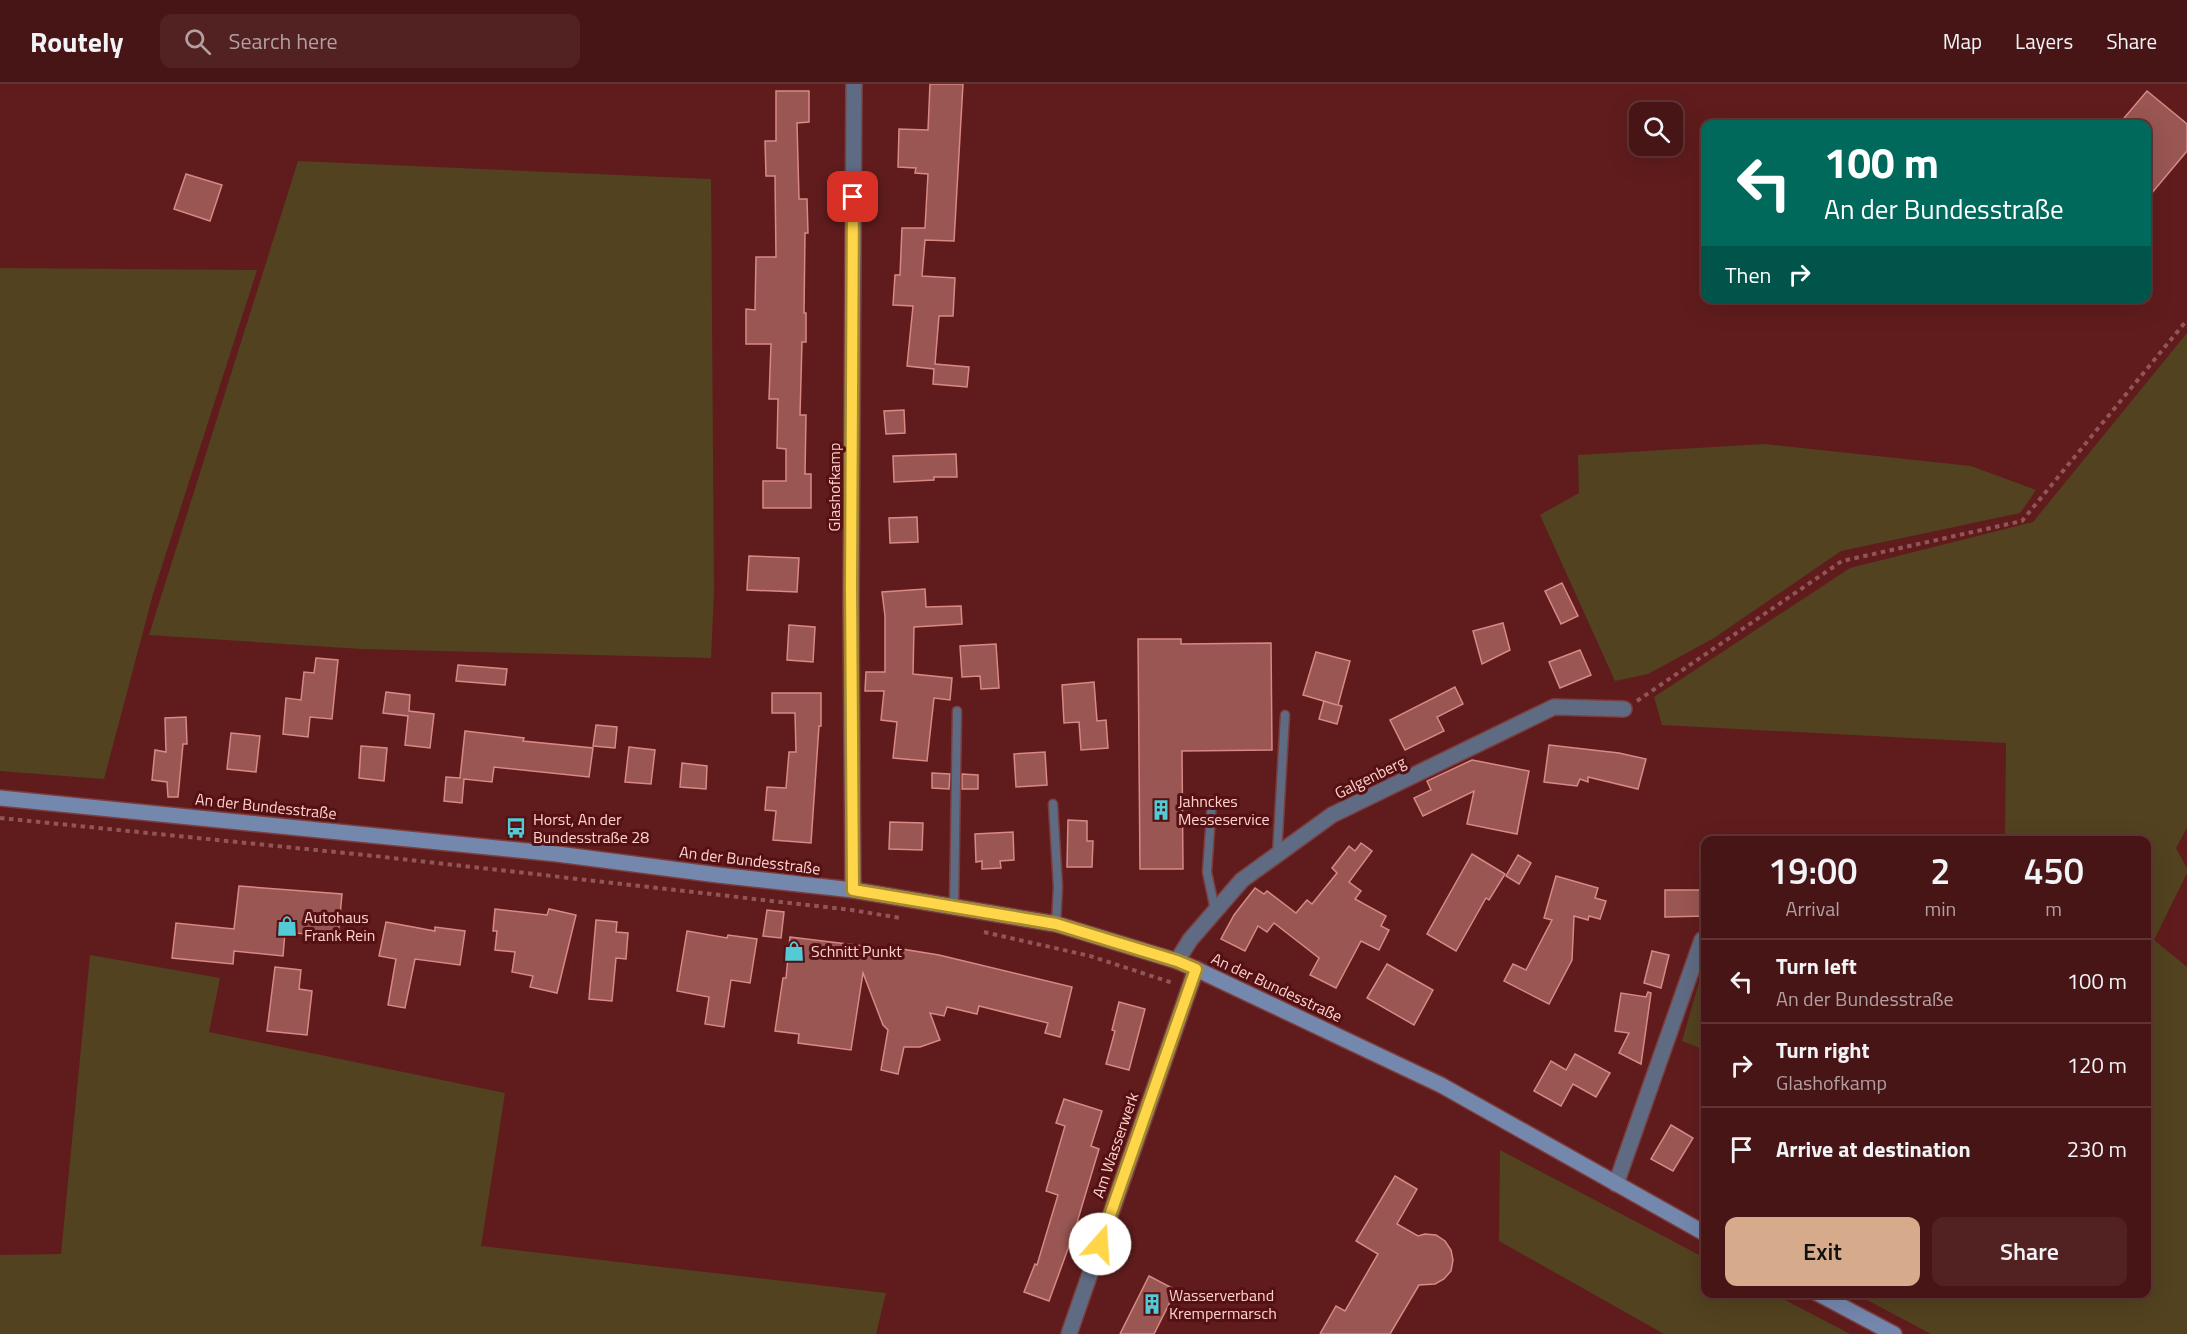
<!DOCTYPE html>
<meta charset="utf-8">
<style>
body{margin:0;font-family:"Titillium Web",sans-serif;background:#522223;color:#f1f3f6;height:100vh;display:flex;flex-direction:column;font-size:22px;white-space:nowrap}
*{box-sizing:border-box;margin:0}
p{font-size:20px;color:#b19fa1}
.icon{flex:none;width:33px;height:33px;fill:none;stroke:currentColor;stroke-width:2;stroke-linecap:round;stroke-linejoin:round}
.map{position:relative;flex:1;overflow:hidden}
.drawer{position:absolute;left:1701px;top:752px;width:450px;height:462px;display:flex;flex-direction:column;background:#481516;border-radius:12px;box-shadow:0 6px 24px #0002,0 0 0 2px #603435}
.drawer>*{flex:none}
.banner{position:absolute;left:1701px;top:36px;width:450px;height:183px;border-radius:12px;box-shadow:0 6px 24px #0002,0 0 0 2px #603435;background:#00695c;color:#fff;overflow:hidden}
.tools{position:absolute;left:1629px;top:18px;display:grid;gap:12px}
.tools a{display:grid;place-items:center;width:54px;height:54px;border-radius:12px;background:#481516;box-shadow:0 6px 24px #0002,0 0 0 2px #603435;font-size:30px}
.pin{position:absolute;display:grid;place-items:center;width:51px;height:51px;color:#fff;margin:-26px;border-radius:12px;box-shadow:0 3px 9px #0006}
.me{position:absolute;width:66px;margin:-33px;rotate:19deg;stroke-linejoin:round;filter:drop-shadow(0 0 4px #0008)}
.turn{display:flex;align-items:center;gap:21px;height:126px;padding:0 24px;font-size:27px}
.turn .icon{width:78px;height:78px;stroke-width:2.5}
.turn b{display:block;font-size:42px;line-height:51px}
.then{display:flex;align-items:center;height:57px;padding:0 24px;background:#0003;gap:12px;font-size:22px}
.eta{display:flex;justify-content:space-evenly;align-items:center;height:102px;text-align:center}
.eta b{font-size:36px;font-weight:600;line-height:42px}
.action{display:flex;gap:12px;margin-top:auto;padding:12px 24px}
.action a{flex:1;height:69px;border-radius:12px;background:#d6ab8b;color:#111;font-size:24px;font-weight:600;line-height:69px;text-align:center}
.action a+a{background:#522223;color:#f1f3f6}
ul{padding:0;list-style:none}
li{display:flex;align-items:center;gap:18px;height:84px;padding:0 24px;border-top:2px solid #603435}
li div{flex:1}
li b{display:block;font-size:22px}
li em{font-style:normal}
header{display:flex;align-items:center;gap:36px;box-sizing:border-box;height:84px;padding:0 30px;background:#481516;border-bottom:2px solid #603435}
header strong{font-size:28px}
nav{display:flex;gap:33px;margin-inline-start:auto;font-size:21px}
.search{width:420px;height:54px;background:#522223;display:flex;align-items:center;gap:15px;box-sizing:border-box;padding:0 21px;border-radius:12px;color:#b19fa1;font-size:22px}
.map>svg:first-child{display:block}
.green{fill:#52421f}
.building{fill:#995652;stroke:#d98984;stroke-width:1.5}
.lines{fill:none;stroke-linecap:round;stroke-linejoin:round}
.service-casing{stroke:#7c3d3d;stroke-width:11}
.minor-casing{stroke:#7c3d3d;stroke-width:18}
.secondary-casing{stroke:#7c3d3d;stroke-width:18}
.path{stroke:#925555;stroke-width:4;stroke-dasharray:4.5 4.5;stroke-linecap:butt}
.service{stroke:#5f6b83;stroke-width:8}
.minor{stroke:#5f6b83;stroke-width:15}
.secondary{stroke:#7487ad;stroke-width:15}
.route-casing{stroke:#a68a30;stroke-width:15}
.route{stroke:#ffd54a;stroke-width:10}
.labels{text-anchor:middle;stroke-width:6;stroke-linejoin:round;paint-order:stroke}
.street-label{font-size:16px;fill:#fdd2ce;stroke:#541013}
.poi-label{font-size:16px;fill:#fdd2ce;stroke:#541013;text-anchor:start}
</style>
<header>
<strong>Routely</strong>
<div class="search"><svg class="icon" aria-label="search" viewBox="0 0 24 24"><circle cx="10" cy="10" r="6"/><path d="M15 15l6 6"/></svg>Search here</div>
<nav><a>Map</a><a>Layers</a><a>Share</a></nav>
</header>
<div class="map">
<svg width="2187" height="1250" viewBox="0 0 2187 1250">
<rect width="100%" height="100%" fill="#601c1d"/>
<g class="green">
<path d="M298,77L711,95L714,507L711,574L361,565L149,551Z"/>
<path d="M0,184L257,186L153,510L104,695L0,687Z"/>
<path d="M2187,249V744L2176,764L2187,784V789L2154,856L2187,883V1250H1931L1854,1209H2146V756H2005L2006,659L1662,641L1654,613L1850,484L2033,438Z"/>
<path d="M1764,360L1971,382L2036,406L2020,429L1841,467L1714,554L1648,590L1615,597L1540,431L1579,409L1578,371Z"/>
<path d="M90,871L220,894L209,948L505,1009L481,1162L886,1209L876,1250H0V1171L61,1170Z"/>
<path d="M1705,878V966L1682,957Z"/>
<path d="M1500,1066L1705,1174L1706,1209H1772L1850,1250H1664L1499,1157Z"/>
</g>
<g class="building">
<path d="M930,0H963L954,157L925,156L922,192L955,194L953,232H939L935,280L969,283L967,303L933,300L934,285L907,282L913,222L893,221L895,191H900L902,144H925L928,90L915,89L916,84L898,83L899,45L928,46Z"/>
<path d="M776,7H809V38L797,39L799,115H807L808,149H805L804,229H806V258H802L800,331H806L805,390H811V424H763V397H786V365L777,364L778,315H769L771,260H746V225L755,226L756,173H776L775,92H766L765,57H776Z"/>
<path d="M2147,7L2187,40V67L2146,116V40H2119Z"/>
<path d="M186,90L222,101L210,137L174,125Z"/>
<path d="M904,326L905,349L886,350L884,327Z"/>
<path d="M956,370L957,393H934V396L894,398L893,372Z"/>
<path d="M917,433L918,458L890,459L889,434Z"/>
<path d="M749,472L799,474L797,508L747,506Z"/>
<path d="M1562,499L1578,532L1561,540L1545,507Z"/>
<path d="M925,505L926,523L961,522L962,540L914,543L913,590L952,594L950,616L934,614L927,677L893,674L897,638L881,636L884,607H865L866,588H885V532L882,508Z"/>
<path d="M1503,539L1510,566L1482,580L1473,547Z"/>
<path d="M789,541L815,543L813,578L787,576Z"/>
<path d="M1138,555H1181V560L1271,559L1272,666L1182,667L1183,785H1140Z"/>
<path d="M996,560L999,604L981,605L980,592L962,593L960,562Z"/>
<path d="M1580,566L1591,591L1560,604L1549,578Z"/>
<path d="M1316,568L1350,577L1338,621L1342,622L1337,640L1319,635L1324,617L1337,621L1303,611Z"/>
<path d="M316,574L338,576L332,635L310,633L308,653L283,650L286,614L301,616L304,588L314,589Z"/>
<path d="M458,581L507,585L505,601L456,597Z"/>
<path d="M1094,598L1097,637L1106,636L1108,664L1081,666L1079,638L1064,639L1062,601Z"/>
<path d="M1455,603L1463,620L1437,633L1444,647L1405,666L1390,636Z"/>
<path d="M386,608L410,611L409,627L434,630L430,664L405,661L408,632L383,629Z"/>
<path d="M772,609H821V642H819L811,759L773,756L776,727L765,726L767,703L786,704L789,668H796L795,629H772Z"/>
<path d="M186,633L187,660H183L178,713H168L167,698L152,696L155,666L166,668L165,634Z"/>
<path d="M596,641L617,643L615,664L593,662Z"/>
<path d="M465,647L524,654L523,657L593,664L589,693L494,683L492,698L464,695L462,719L444,717L446,693L460,694Z"/>
<path d="M231,649L260,652L256,688L227,685Z"/>
<path d="M1549,661L1619,669L1646,675L1638,705L1588,693V698L1580,695L1577,702L1544,698Z"/>
<path d="M361,662L387,664L384,697L359,694Z"/>
<path d="M629,663L655,666L651,700L625,698Z"/>
<path d="M1045,668L1047,701L1016,703L1014,670Z"/>
<path d="M1472,676L1529,687L1517,750L1467,740L1474,707L1423,732L1414,714L1431,706L1427,697Z"/>
<path d="M682,679L707,682L706,705L680,703Z"/>
<path d="M932,689L950,690L949,705L932,704Z"/>
<path d="M962,690L978,691V705H962Z"/>
<path d="M1068,736L1087,737V757H1093L1092,783H1067Z"/>
<path d="M890,738L923,739L922,766L889,765Z"/>
<path d="M1013,748L1014,776L1000,777L1001,784L982,785V777L976,778L975,750Z"/>
<path d="M1361,759L1372,767L1349,798L1361,807L1355,815L1386,832L1381,842L1389,846L1379,866L1361,857L1336,904L1310,891L1319,874L1274,839L1267,848L1258,842L1245,867L1221,855L1234,831L1255,804L1264,810L1267,807L1296,829L1307,816L1312,820L1337,789L1332,784L1349,762L1355,767Z"/>
<path d="M1472,770L1505,790L1489,816L1486,814L1456,867L1427,850Z"/>
<path d="M1518,771L1531,779L1519,800L1506,792Z"/>
<path d="M1556,792L1598,804L1595,814L1606,817L1600,835L1589,832L1588,836L1574,832L1572,876L1549,920L1504,897L1513,880L1526,886L1552,836L1544,834Z"/>
<path d="M239,802L342,810L338,853L285,848L283,872L234,867L233,880L172,874L176,839L234,845Z"/>
<path d="M1665,806H1706V832L1665,833Z"/>
<path d="M495,825L547,831L549,825L576,831L557,909L530,903L533,892L512,888L515,868L495,866L497,847H493Z"/>
<path d="M767,826L784,828L781,854L763,852Z"/>
<path d="M596,836L617,838L616,848L628,849L626,875L616,874L612,917L589,915Z"/>
<path d="M386,838L435,847V843L465,847L460,881L415,875L405,924L388,921L396,875L379,872Z"/>
<path d="M687,847L727,854L728,851L757,855L750,899L731,896L724,943L705,940L709,913L677,907Z"/>
<path d="M790,853L889,865V863L939,871L1072,903L1060,953L1045,949L1048,939L979,922L977,930L947,923L944,932L930,929L940,956L920,963H904L898,990L881,986L888,946L883,941L863,889L851,966L798,959L799,950L775,947L783,894H786Z"/>
<path d="M1652,867L1669,871L1661,904L1644,899Z"/>
<path d="M1387,880L1433,906L1414,941L1367,914Z"/>
<path d="M275,883L301,886L299,905L312,907L307,951L267,947Z"/>
<path d="M1648,908L1651,909L1641,980L1619,969L1629,949L1615,947L1621,909L1646,913Z"/>
<path d="M1119,918L1145,925L1129,986L1106,980L1115,947L1112,946Z"/>
<path d="M1575,970L1610,989L1596,1013L1573,1000L1561,1022L1534,1007L1551,977L1566,986Z"/>
<path d="M1064,1015L1102,1027L1091,1062L1099,1065L1070,1162H1069L1049,1217L1024,1208L1035,1180L1037,1181L1058,1111L1046,1107L1065,1042L1056,1039Z"/>
<path d="M1671,1041L1693,1054L1673,1087L1651,1075Z"/>
<path d="M1395,1092L1417,1105L1397,1140L1418,1152L1425,1150L1436,1151L1445,1157L1451,1166L1453,1176L1451,1187L1444,1195L1435,1200L1419,1201L1390,1250H1320L1336,1222L1345,1227L1378,1170L1356,1157Z"/>
<path d="M1149,1192L1176,1206L1154,1250H1120Z"/>
</g>
<g class="lines">
<g class="service-casing">
<g id="service">
<path d="M1212,717L1207,788L1215,826"/>
<path d="M1053,720L1058,803L1056,840"/>
<path d="M1277,770L1285,631"/>
<path d="M954,823L957,627"/>
</g>
</g>
<g class="minor-casing">
<g id="minor">
<path d="M853,806L851,527L854,0"/>
<path d="M1177,877L1190,856L1242,796L1332,731L1554,623L1624,625"/>
<path d="M1616,1100L1702,856H1706"/>
<path d="M1069,1250L1196,885"/>
</g>
</g>
<g class="secondary-casing">
<g id="secondary">
<path d="M0,714L557,770L718,791L853,806L1056,840L1177,877L1196,885L1441,1001L1706,1150"/>
<path d="M1817,1209L1894,1250"/>
</g>
</g>
<g class="path">
<path d="M1637,617L1842,477L2022,437L2187,236"/>
<path d="M0,734L375,772L852,826L900,834"/>
<path d="M984,848L1090,872L1173,899"/>
</g>
<use href="#service" class="service"/>
<use href="#minor" class="minor"/>
<use href="#secondary" class="secondary"/>
</g>
<g class="lines">
<g class="route-casing">
<path id="route" d="M853,113L851,503L853,806L1056,840L1177,877L1196,885L1100,1160"/>
</g>
<use href="#route" class="route"/>
</g>
<defs>
<g id="building-bare" transform="scale(1.62)"><path d="M-4-6H4V6H1V3H-1V6H-4ZM-2.5-4.3h1.7v1.8h-1.7ZM.8-4.3h1.7v1.8H.8ZM-2.5-1h1.7V.8h-1.7ZM.8-1h1.7V.8H.8Z" fill="#52cbd7" stroke="#541013" stroke-width="2.5" paint-order="stroke"/></g>
<g id="bus-bare" transform="scale(1.62)"><path d="M-5-6H5V4H4V6H2V4H-2V6H-4V4H-5ZM-3.5-4V0h7V-4ZM-3.5 1.2v1.5H-2V1.2ZM2 1.2v1.5H3.5V1.2Z" fill="#52cbd7" stroke="#541013" stroke-width="2.5" paint-order="stroke"/></g>
<g id="shop-bare" transform="scale(1.62)"><path d="M-5-2.5h2.3a2.7 3.5 0 0 1 5.4 0H5L5.5 6h-11ZM-1.5-2.5h3a1.5 2.3 0 0 0-3 0Z" fill="#52cbd7" stroke="#541013" stroke-width="2.5" paint-order="stroke"/></g>
</defs>
<g fill-rule="evenodd">
<use href="#building-bare" x="1161" y="726"/>
<use href="#bus-bare" x="516" y="744"/>
<use href="#shop-bare" x="287" y="842"/>
<use href="#shop-bare" x="794" y="867"/>
<use href="#building-bare" x="1152" y="1220"/>
</g>
<g class="labels">
<g class="street-label">
<text transform="translate(834 403) rotate(-90)" y="6">Glashofkamp</text>
<text transform="translate(1370 693) rotate(-26)" y="6">Galgenberg</text>
<text transform="translate(266 722) rotate(6)" y="6">An der Bundesstraße</text>
<text transform="translate(750 776) rotate(7)" y="6">An der Bundesstraße</text>
<text transform="translate(1277 903) rotate(25)" y="6">An der Bundesstraße</text>
<text transform="translate(1115 1061) rotate(-71)" y="6">Am Wasserwerk</text>
</g>
<g class="poi-label">
<text x="1178" y="723">Jahnckes<tspan x="1178" dy="18">Messeservice</tspan></text>
<text x="533" y="741">Horst, An der<tspan x="533" dy="18">Bundesstraße 28</tspan></text>
<text x="304" y="839">Autohaus<tspan x="304" dy="18">Frank Rein</tspan></text>
<text x="811" y="873">Schnitt Punkt</text>
<text x="1169" y="1217">Wasserverband<tspan x="1169" dy="18">Krempermarsch</tspan></text>
</g>
</g>
</svg>
<div class="tools">
<a><svg class="icon" aria-label="search" viewBox="0 0 24 24"><circle cx="10" cy="10" r="6"/><path d="M15 15l6 6"/></svg></a>
</div>
<div class="pin" style="left:853px;top:113px;background:#d93025"><svg class="icon" aria-label="arrive" viewBox="0 0 24 24"><path d="M6 21V4h12l-3 4 3 4H6"/></svg></div>
<svg class="me" style="left:1100px;top:1160px" viewBox="-20 -20 40 40"><circle r="19" fill="#fff"/><path d="M0-13L10 11 0 6-10 11z" fill="#ffd54a"/></svg>
<div class="banner">
<div class="turn"><svg class="icon" aria-label="left" viewBox="0 0 24 24"><path d="M17 20v-9H6M10 6l-5 5 5 5"/></svg><div><b>100 m</b>An der Bundesstraße</div></div>
<div class="then">Then<svg class="icon" aria-label="right" viewBox="0 0 24 24"><path d="M7 20v-9h11M14 6l5 5-5 5"/></svg></div>
</div>
<section class="drawer">
<div class="eta">
<div><b>19:00</b><p>Arrival</p></div>
<div><b>2</b><p>min</p></div>
<div><b>450</b><p>m</p></div>
</div>
<ul>
<li><svg class="icon" aria-label="left" viewBox="0 0 24 24"><path d="M17 20v-9H6M10 6l-5 5 5 5"/></svg><div><b>Turn left</b><p>An der Bundesstraße</p></div><em>100 m</em></li>
<li><svg class="icon" aria-label="right" viewBox="0 0 24 24"><path d="M7 20v-9h11M14 6l5 5-5 5"/></svg><div><b>Turn right</b><p>Glashofkamp</p></div><em>120 m</em></li>
<li><svg class="icon" aria-label="arrive" viewBox="0 0 24 24"><path d="M6 21V4h12l-3 4 3 4H6"/></svg><div><b>Arrive at destination</b></div><em>230 m</em></li>
</ul>
<div class="action"><a>Exit</a><a>Share</a></div>
</section>
</div>
